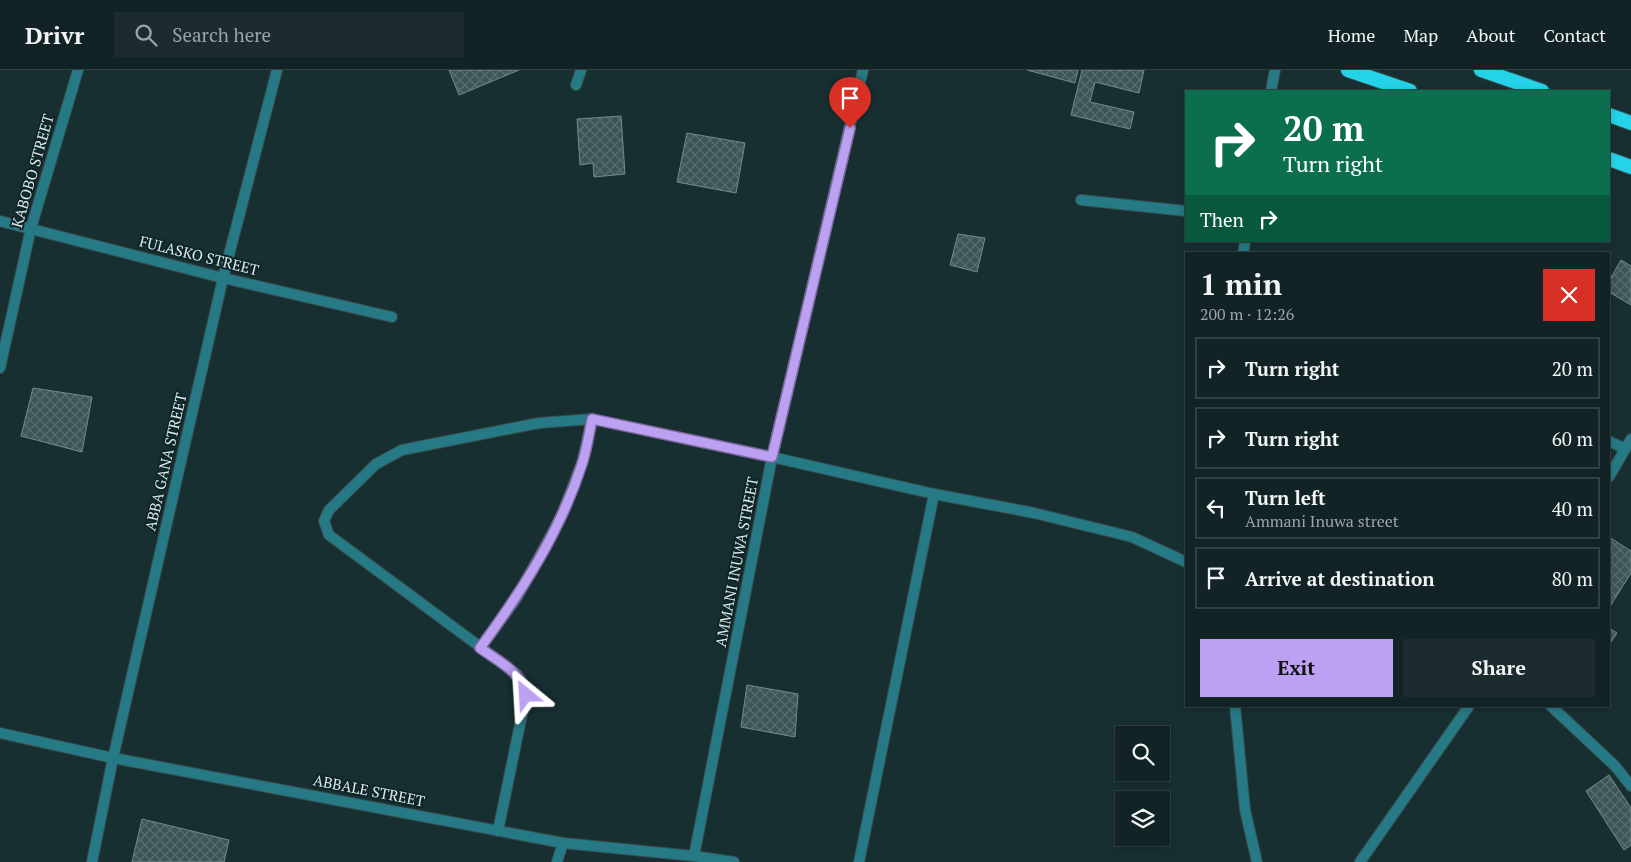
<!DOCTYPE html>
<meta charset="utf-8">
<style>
body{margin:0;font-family:"PT Serif",serif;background:#1b2b2e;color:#f1f3f6;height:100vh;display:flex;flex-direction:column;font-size:19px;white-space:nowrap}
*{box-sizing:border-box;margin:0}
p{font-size:16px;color:#9ca4a7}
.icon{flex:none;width:28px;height:28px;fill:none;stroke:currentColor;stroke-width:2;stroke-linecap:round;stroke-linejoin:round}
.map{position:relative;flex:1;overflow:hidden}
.details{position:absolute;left:1185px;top:182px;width:425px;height:455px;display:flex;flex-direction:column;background:#122326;border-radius:0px;box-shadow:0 2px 8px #0003,0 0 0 1px #314043}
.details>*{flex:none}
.hud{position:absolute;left:1185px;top:20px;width:425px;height:152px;border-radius:0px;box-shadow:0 2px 8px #0003,0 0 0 1px #314043;background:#0b6e4f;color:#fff;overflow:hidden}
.tools{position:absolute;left:1115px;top:656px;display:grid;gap:10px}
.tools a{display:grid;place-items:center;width:55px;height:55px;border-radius:0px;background:#122326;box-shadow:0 2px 8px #0003,0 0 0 1px #314043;font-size:25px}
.pin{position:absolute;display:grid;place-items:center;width:42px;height:42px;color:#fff;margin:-51px -21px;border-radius:50% 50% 50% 0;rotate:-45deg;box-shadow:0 0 5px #0007}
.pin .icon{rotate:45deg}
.me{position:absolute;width:55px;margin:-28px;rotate:333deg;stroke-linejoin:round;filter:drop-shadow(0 0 4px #0008)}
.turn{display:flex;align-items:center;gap:18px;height:105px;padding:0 15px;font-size:22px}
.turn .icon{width:65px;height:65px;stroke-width:2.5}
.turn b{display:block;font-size:35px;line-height:42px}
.then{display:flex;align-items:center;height:48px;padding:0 15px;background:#0003;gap:10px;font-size:19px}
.round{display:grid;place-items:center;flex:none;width:52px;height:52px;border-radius:0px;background:#1b2b2e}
.head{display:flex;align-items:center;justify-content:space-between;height:85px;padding:0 15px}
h1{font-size:30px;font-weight:600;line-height:38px}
.button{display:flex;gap:10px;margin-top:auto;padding:10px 15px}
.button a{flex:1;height:58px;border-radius:0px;background:#bca0f2;color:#111;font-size:20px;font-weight:600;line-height:58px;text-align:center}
.button a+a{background:#1b2b2e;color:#f1f3f6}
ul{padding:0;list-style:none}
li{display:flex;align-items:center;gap:15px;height:62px;margin:0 10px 8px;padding:0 5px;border:2px solid #314043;border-radius:0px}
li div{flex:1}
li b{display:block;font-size:19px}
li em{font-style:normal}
header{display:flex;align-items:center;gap:30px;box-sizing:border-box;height:70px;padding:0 25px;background:#122326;border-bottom:1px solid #314043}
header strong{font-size:24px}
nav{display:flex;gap:28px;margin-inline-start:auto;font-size:18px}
.search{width:350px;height:45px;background:#1b2b2e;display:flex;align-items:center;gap:12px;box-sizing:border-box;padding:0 18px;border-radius:0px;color:#9ca4a7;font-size:19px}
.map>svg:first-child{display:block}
.building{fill:url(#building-cross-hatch);stroke:#728b8f}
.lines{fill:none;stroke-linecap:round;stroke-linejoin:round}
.service-casing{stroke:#374d50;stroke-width:12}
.minor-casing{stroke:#374d50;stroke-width:12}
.trunk-casing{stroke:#374d50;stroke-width:16}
.service{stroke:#267a85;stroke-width:10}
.minor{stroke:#267a85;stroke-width:10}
.trunk{stroke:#25d3e8;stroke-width:14}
.route-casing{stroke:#7a689d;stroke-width:12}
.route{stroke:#bca0f2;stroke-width:9}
.labels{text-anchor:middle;stroke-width:4;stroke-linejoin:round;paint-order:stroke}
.street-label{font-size:15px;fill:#dce9ec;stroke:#0e2528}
</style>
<header>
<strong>Drivr</strong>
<div class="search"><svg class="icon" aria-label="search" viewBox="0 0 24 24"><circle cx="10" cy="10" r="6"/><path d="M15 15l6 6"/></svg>Search here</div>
<nav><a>Home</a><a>Map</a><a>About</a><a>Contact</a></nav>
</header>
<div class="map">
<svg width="1631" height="792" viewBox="0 0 1631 792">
<defs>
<pattern id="building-cross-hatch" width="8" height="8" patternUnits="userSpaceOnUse" patternTransform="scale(1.25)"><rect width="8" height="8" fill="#3d5458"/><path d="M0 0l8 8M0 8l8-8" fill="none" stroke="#586d70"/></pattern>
</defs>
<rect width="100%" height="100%" fill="#182f32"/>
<g class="building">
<path d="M449,0H519L459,25Z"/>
<path d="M1027,0H1078L1075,13Z"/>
<path d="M1082,0H1144L1139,23L1095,12L1090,32L1134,42L1130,59L1071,45Z"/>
<path d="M621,46L625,104L594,107L593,93L580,95L577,49Z"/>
<path d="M687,63L745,73L736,123L677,112Z"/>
<path d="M958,164L985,168L977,202L950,195Z"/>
<path d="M1621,190L1631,196V235L1609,222V211Z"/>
<path d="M33,318L92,327L82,382L21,366Z"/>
<path d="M1609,467L1631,481V503L1609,538Z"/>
<path d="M1609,558L1617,563L1609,575Z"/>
<path d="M747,615L798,624L795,667L741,657Z"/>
<path d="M1609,705L1631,738V775L1624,780L1586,721Z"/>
<path d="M142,749L229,770L224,792H132Z"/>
</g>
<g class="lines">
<g class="service-casing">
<path id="service" d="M576,15L581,0"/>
</g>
<g class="minor-casing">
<g id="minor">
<path d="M1271,21L1275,0"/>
<path d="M1081,130L1186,141"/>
<path d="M0,151L223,208L392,247"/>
<path d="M1243,184L1245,171"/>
<path d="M0,298L31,158L78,0"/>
<path d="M1609,371L1625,379"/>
<path d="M1609,407L1631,369"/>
<path d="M480,578L516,529L560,449L582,393L592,349"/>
<path d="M1235,636L1245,740L1257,792"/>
<path d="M1551,636L1615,696L1631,716"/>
<path d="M0,663L113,688L563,773L694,786L734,792"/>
<path d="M498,761L526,625L524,615L518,605L329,465L324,451L329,440L376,394L402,380L539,353L592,349L772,387L934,424L1034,443L1132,467L1186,492"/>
<path d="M694,786L772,387L863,0"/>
<path d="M92,792L113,688L223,208L277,0"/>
<path d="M557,792L563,773"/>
<path d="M859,792L934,424"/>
<path d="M1360,792L1469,636"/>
</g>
</g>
<g class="trunk-casing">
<g id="trunk">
<path d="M1348,0L1410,21"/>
<path d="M1481,0L1542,21"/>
<path d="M1609,45L1631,53"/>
<path d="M1609,89L1631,97"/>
</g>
</g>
<use href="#service" class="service"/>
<use href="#minor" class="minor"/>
<use href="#trunk" class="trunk"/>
</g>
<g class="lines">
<g class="route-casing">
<path id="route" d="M526,625C521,601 498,591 480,578C522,521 560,462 582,394C587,379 589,364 592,349L772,387L850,58"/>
</g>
<use href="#route" class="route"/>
</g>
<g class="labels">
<g class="street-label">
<text transform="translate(33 101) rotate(-74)" y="5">KABOBO STREET</text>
<text transform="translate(199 186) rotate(14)" y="5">FULASKO STREET</text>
<text transform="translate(166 392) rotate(-77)" y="5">ABBA GANA STREET</text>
<text transform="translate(737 492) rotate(-79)" y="5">AMMANI INUWA STREET</text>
<text transform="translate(369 721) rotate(11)" y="5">ABBALE STREET</text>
</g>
</g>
</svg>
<div class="tools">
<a><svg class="icon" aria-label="search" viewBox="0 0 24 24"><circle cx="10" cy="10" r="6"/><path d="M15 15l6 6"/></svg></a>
<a><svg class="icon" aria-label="layers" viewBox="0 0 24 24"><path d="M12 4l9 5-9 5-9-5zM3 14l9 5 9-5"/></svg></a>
</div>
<div class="pin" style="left:850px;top:58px;background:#d93025"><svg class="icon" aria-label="arrive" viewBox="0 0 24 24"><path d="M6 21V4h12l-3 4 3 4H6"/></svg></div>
<svg class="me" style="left:526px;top:625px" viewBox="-20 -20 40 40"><path d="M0-17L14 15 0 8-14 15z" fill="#bca0f2" stroke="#fff" stroke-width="4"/></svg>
<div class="hud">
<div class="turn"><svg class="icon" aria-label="right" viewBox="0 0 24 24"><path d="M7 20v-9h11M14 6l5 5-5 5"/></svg><div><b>20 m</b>Turn right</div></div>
<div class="then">Then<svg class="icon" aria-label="right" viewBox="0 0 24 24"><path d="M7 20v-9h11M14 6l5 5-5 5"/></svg></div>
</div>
<section class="details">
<div class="head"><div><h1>1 min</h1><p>200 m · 12:26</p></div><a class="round" style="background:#d93025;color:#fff"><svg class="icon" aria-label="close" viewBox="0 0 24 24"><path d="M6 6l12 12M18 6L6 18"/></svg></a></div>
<ul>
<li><svg class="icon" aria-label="right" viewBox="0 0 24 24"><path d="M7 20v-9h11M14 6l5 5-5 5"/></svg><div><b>Turn right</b></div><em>20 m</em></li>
<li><svg class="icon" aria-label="right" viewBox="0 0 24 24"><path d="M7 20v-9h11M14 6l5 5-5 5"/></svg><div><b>Turn right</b></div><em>60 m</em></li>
<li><svg class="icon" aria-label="left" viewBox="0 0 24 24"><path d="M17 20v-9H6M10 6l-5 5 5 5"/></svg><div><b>Turn left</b><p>Ammani Inuwa street</p></div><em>40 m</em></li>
<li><svg class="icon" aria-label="arrive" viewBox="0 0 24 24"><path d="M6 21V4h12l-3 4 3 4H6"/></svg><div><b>Arrive at destination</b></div><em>80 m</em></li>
</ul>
<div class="button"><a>Exit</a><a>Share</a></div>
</section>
</div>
